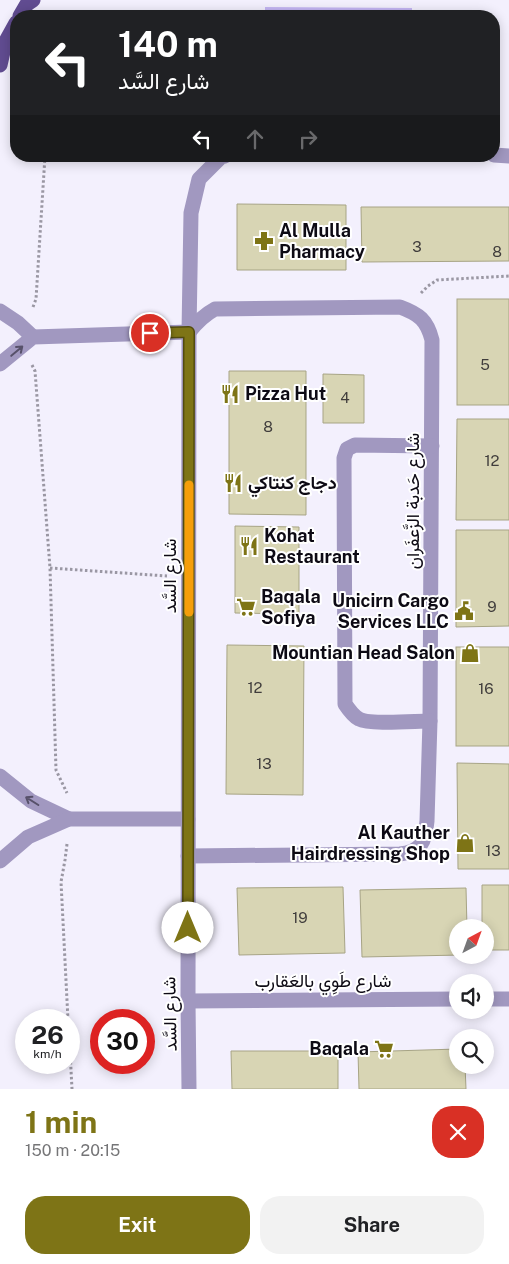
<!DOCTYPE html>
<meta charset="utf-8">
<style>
body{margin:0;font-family:"Public Sans",Vazirmatn,sans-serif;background:#f2f2f2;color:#202124;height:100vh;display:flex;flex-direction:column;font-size:19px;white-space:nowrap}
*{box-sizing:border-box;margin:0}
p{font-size:16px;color:#757577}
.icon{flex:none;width:28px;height:28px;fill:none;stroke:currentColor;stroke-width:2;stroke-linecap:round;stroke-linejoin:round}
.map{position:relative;height:1089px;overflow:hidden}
.panel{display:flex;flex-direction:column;background:#fff;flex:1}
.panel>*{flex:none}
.guide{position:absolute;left:10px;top:10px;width:490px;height:152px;border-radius:20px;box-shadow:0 2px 12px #0003;background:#202124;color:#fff;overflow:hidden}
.needle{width:32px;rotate:41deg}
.fabs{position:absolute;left:449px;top:919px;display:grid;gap:10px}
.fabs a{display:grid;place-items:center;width:45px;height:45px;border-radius:50%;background:#fff;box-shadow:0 2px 12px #0003;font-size:25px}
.speed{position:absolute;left:15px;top:1009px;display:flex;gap:10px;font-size:25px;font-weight:700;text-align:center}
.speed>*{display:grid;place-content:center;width:65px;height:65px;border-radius:50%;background:#fff;box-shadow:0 2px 12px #0003;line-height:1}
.speed small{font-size:12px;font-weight:400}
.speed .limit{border:8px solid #d22;background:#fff;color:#111}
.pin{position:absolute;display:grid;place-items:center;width:42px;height:42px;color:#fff;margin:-21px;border:2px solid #fff;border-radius:50%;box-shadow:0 1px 5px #0007}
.me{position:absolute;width:55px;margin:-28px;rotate:0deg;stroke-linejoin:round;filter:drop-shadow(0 0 4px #0008)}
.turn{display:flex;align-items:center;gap:18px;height:105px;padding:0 25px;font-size:22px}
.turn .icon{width:65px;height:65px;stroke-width:2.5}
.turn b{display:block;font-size:35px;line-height:42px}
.lanes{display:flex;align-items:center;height:48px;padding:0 25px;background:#0003;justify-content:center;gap:25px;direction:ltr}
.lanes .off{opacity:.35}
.round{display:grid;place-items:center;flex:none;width:52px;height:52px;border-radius:20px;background:#f2f2f2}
.summary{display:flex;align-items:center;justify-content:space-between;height:85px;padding:0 25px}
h1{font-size:30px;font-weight:700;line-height:38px;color:#7e7416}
.action{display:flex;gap:10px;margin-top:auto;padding:10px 25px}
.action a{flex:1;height:58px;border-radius:20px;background:#7e7416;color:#fff;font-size:20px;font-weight:700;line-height:58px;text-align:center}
.action a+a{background:#f2f2f2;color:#202124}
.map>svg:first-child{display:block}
.pitch{fill:#c5b6f4}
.building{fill:#d8d5b4;stroke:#a7a485}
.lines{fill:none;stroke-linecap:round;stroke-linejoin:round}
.path{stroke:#9a97a3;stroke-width:3;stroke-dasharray:2.5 2.5;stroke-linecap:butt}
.street{stroke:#a198c0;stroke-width:15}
.primary{stroke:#614c91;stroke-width:15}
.oneway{stroke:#57516a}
.route-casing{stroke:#524b0e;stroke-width:12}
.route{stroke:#7e7416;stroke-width:9}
.slow{stroke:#f59e0b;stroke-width:9}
.labels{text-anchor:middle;stroke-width:4;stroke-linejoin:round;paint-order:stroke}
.number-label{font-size:15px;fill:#403d3c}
.poi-label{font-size:18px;font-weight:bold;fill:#0d0a14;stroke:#fff;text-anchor:start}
.street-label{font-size:18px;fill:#0d0a14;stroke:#fff}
</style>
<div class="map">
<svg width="509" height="1089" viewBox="0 0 509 1089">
<rect width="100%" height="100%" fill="#f3f0fd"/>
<path class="pitch" d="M265,7L412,8V16H265Z"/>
<g class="building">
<path d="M237,204L346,205V270H237Z"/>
<path d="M361,207H509V261L362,262Z"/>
<rect x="457" y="299" width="52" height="106"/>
<path d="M229,371H306V515L229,514Z"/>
<path d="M323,374L364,375V423H323Z"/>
<path d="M457,419H509V520H456Z"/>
<path d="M235,526L299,527V614L235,613Z"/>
<path d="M456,530H509V626L456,627Z"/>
<path d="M227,645L304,646L303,795L226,794Z"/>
<rect x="456" y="647" width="53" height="99"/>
<path d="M457,763L509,764V869H458Z"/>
<path d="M482,885H509V950H485V928H482Z"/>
<path d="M343,887L345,953L239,955L237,888Z"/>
<path d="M466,888L467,928H458V955H461L362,957L360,890Z"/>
<path d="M458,1049V1065H465L466,1089H359L358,1052Z"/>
<path d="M231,1051H338V1089H232Z"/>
</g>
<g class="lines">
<g class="path">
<path d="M421,293L428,286L437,280L509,276"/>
<path d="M33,307L36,299L45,156"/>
<path d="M32,365L35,371L50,568L56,770L67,793"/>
<path d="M50,568L167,576"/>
<path d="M67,844L65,860L61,882L68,1020"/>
<path d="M69,1032L72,1089"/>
</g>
<g class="street">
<path d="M494,155L509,156"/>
<path d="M0,311L18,323L33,337"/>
<path d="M0,364L33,337L189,332C197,322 204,315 215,309L400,307C419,314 427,320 432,340L430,721L427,821C425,842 422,851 400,854L188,856"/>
<path d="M430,721C415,721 370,725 359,719C353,716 349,710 345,704L344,458L347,449L355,445L432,446"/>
<path d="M0,776L31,801L69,819"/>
<path d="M0,861L28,837L69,819H188"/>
<path d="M485,999H509"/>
<path d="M188,1001L458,999"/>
<path d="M189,1089L188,1001L189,332L191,213L199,179L221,157L225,156"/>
</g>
<g class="primary">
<path d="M20,16L27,4L33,0"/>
<path d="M0,65L5,43L16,23"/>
</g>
</g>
<defs><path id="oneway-shaft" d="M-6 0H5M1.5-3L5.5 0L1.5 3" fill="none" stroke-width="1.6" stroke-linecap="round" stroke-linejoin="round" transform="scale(1.25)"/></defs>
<g class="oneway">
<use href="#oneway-shaft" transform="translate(17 351) rotate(-40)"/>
<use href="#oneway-shaft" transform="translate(32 801) rotate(-148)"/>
</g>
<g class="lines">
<g class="route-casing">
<path id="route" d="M150,333L189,332L188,928"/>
</g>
<use href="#route" class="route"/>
<path class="slow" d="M189,612V485"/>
</g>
<defs>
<g id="pharmacy-bare" transform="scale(1.5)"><path d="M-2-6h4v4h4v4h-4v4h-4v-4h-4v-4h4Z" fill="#7e7416" stroke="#fff" stroke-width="2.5" paint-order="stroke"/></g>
<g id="restaurant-bare" transform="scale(1.5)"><path d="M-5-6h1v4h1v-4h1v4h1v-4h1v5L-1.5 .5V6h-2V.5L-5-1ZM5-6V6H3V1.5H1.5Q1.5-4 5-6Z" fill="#7e7416" stroke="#fff" stroke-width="2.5" paint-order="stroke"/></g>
<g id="supermarket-bare" transform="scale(1.5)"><path d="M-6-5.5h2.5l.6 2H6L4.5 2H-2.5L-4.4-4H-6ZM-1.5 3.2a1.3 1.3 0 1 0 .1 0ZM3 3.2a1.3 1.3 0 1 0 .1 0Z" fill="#7e7416" stroke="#fff" stroke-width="2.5" paint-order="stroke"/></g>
<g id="civic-bare" transform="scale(1.5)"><path d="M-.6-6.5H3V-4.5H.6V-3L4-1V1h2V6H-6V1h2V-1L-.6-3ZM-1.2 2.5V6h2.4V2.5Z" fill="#7e7416" stroke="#fff" stroke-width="2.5" paint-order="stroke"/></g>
<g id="shop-bare" transform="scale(1.5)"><path d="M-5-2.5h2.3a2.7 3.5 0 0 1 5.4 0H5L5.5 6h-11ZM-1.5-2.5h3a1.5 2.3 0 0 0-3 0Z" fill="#7e7416" stroke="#fff" stroke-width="2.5" paint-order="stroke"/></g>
</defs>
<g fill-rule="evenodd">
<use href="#pharmacy-bare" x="264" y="241"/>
<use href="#restaurant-bare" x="230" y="394"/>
<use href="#restaurant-bare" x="233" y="483"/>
<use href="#restaurant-bare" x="249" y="546"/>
<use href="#supermarket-bare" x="246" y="607"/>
<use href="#civic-bare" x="464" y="611"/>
<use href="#shop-bare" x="470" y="653"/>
<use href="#shop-bare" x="465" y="843"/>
<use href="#supermarket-bare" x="384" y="1049"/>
</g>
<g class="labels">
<g class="number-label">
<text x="417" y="252">3</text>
<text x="497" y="257">8</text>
<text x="485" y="370">5</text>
<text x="345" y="403">4</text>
<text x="268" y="432">8</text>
<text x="492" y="466">12</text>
<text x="492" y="612">9</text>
<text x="255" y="693">12</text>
<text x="486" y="694">16</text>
<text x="264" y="769">13</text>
<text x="493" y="856">13</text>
<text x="300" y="923">19</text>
</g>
<g class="poi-label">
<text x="279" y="237">Al Mulla<tspan x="279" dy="21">Pharmacy</tspan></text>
<text x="245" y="400">Pizza Hut</text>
<text x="248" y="489">دجاج كنتاكي</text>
<text x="264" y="542">Kohat<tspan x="264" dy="21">Restaurant</tspan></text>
<text x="261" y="603">Baqala<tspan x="261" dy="21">Sofiya</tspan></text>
<text x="449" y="607" text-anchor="end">Unicirn Cargo<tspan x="449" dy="21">Services LLC</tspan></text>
<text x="455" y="659" text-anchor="end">Mountian Head Salon</text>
<text x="450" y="839" text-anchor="end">Al Kauther<tspan x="450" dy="21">Hairdressing Shop</tspan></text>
<text x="369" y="1055" text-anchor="end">Baqala</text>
</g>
<g class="street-label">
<text transform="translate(413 501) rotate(-90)" y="6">شارع حَدبة الزَّعفَران</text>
<text transform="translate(170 576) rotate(-90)" y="6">شارع السَّد</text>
<text x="323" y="987">شارع طَوِي بالعَقارب</text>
<text transform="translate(170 1014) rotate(-91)" y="6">شارع السَّد</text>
</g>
</g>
</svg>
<div class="fabs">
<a><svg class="needle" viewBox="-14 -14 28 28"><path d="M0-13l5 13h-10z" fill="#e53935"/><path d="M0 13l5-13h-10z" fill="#757577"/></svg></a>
<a><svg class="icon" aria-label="sound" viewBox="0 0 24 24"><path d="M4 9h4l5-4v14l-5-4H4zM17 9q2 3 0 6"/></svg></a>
<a><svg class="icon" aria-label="search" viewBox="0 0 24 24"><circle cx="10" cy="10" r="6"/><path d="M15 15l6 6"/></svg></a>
</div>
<div class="speed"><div>26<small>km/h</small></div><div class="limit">30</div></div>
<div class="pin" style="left:150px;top:333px;background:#d93025"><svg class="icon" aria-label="arrive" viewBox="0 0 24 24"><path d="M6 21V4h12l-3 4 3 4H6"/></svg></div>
<svg class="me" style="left:188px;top:928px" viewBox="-20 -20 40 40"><circle r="19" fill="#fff"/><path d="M0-13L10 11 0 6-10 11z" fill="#7e7416"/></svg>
<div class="guide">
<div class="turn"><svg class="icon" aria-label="left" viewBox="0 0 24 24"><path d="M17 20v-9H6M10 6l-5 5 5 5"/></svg><div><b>140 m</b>شارع السَّد</div></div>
<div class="lanes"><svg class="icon" aria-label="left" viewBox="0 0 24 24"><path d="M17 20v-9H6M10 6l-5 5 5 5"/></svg><svg class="icon off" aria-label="ahead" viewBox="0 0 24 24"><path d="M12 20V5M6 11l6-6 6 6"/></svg><svg class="icon off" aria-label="right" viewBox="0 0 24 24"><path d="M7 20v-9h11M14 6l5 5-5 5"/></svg></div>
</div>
</div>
<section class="panel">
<div class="summary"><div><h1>1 min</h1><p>150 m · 20:15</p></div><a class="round" style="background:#d93025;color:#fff"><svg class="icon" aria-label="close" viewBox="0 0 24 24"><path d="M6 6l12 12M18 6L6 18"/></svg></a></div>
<div class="action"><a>Exit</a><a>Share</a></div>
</section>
